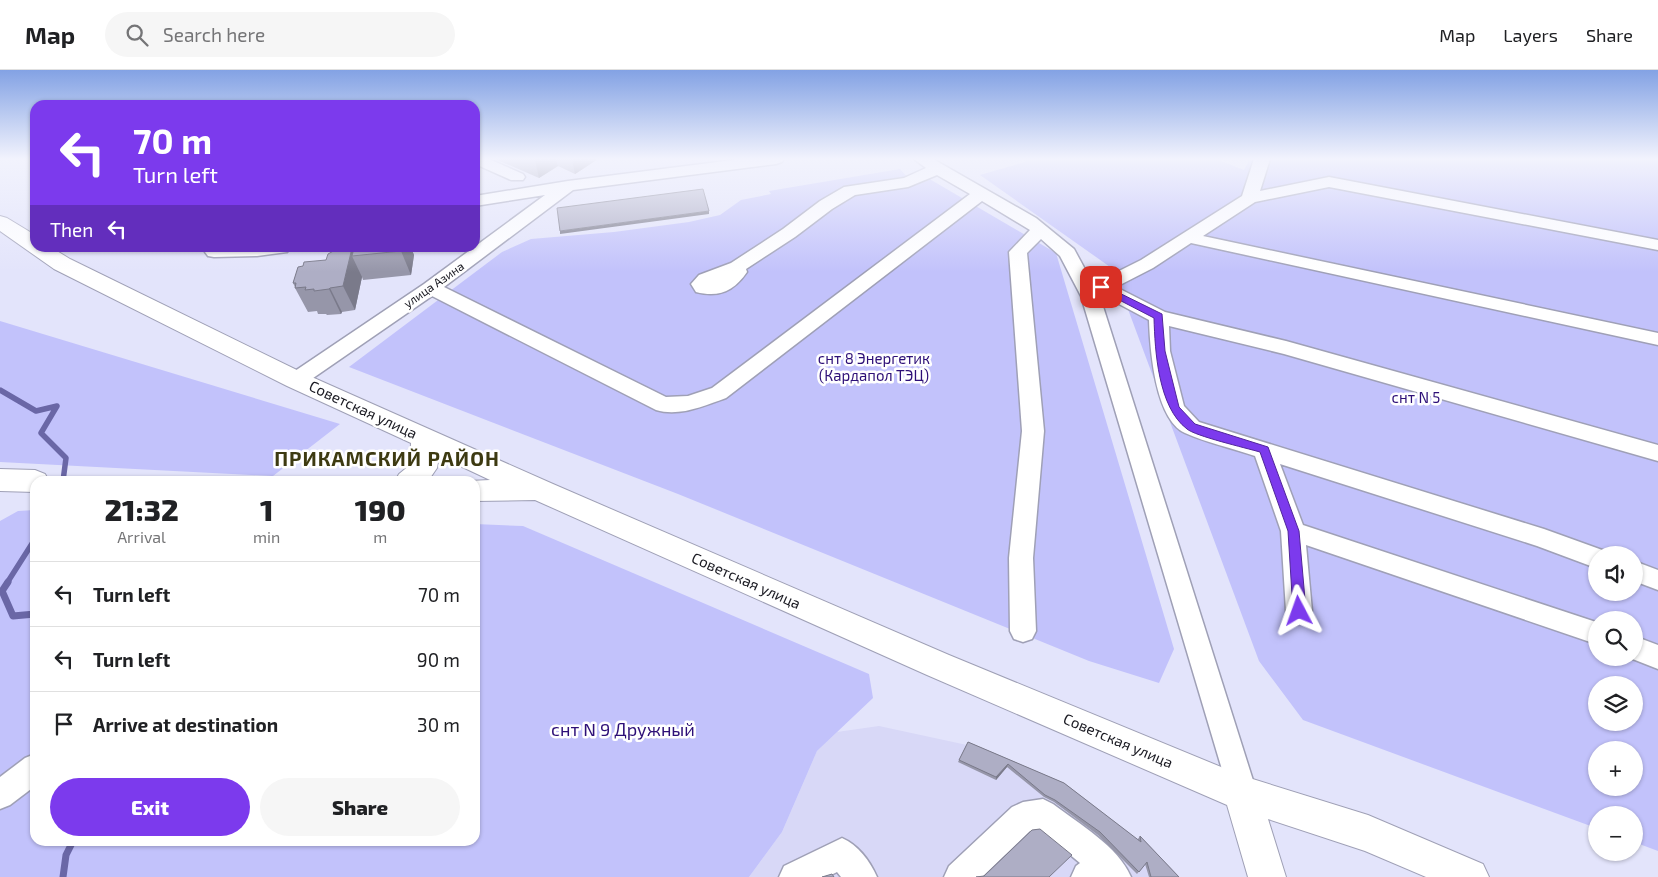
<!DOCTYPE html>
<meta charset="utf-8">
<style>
body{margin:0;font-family:"Exo 2",sans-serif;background:#f6f6f6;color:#202124;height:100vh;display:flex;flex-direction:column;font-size:19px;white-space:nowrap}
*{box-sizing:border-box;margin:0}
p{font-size:16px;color:#757577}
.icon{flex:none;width:28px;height:28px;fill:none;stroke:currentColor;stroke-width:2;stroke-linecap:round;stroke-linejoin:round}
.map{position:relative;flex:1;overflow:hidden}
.side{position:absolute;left:30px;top:406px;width:450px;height:370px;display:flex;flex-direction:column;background:#fff;border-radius:15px;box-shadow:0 1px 4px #0004}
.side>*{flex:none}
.guide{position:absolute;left:30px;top:30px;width:450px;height:152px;border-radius:15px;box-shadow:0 1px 4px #0004;background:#7c3aed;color:#fff;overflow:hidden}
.controls{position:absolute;left:1588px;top:476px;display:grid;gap:10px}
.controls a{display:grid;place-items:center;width:55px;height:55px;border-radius:50%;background:#fff;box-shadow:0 1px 4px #0004;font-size:25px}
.pin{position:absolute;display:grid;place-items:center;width:42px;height:42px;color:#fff;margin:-21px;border-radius:10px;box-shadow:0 2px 8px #0006}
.me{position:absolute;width:55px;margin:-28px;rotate:356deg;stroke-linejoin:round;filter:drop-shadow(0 0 4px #0008)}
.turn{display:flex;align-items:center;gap:18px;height:105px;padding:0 20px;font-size:22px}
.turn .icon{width:65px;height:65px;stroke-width:2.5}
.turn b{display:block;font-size:35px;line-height:42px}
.then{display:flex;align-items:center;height:48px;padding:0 20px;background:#0003;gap:10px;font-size:19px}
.eta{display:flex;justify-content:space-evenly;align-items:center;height:85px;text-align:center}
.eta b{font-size:30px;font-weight:800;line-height:35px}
.button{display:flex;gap:10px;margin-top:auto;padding:10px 20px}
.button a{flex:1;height:58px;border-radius:30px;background:#7c3aed;color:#fff;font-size:20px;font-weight:800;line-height:58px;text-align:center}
.button a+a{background:#f6f6f6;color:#202124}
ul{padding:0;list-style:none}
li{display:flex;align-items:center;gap:15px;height:65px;padding:0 20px;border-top:1px solid #e0e0e0}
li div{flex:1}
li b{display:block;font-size:19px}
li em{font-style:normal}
header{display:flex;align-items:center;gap:30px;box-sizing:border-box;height:70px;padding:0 25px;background:#fff;border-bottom:1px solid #e0e0e0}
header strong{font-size:24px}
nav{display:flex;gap:28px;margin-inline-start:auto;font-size:18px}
.search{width:350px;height:45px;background:#f6f6f6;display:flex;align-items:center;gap:12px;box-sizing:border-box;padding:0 18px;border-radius:28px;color:#757577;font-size:19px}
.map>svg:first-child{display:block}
.built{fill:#d8d8f7}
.green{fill:#c2c2fb;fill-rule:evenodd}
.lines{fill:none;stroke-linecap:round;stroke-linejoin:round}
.stream-far1{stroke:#6a67a6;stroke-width:5.5}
.stream{stroke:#6a67a6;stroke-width:7}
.minor-casing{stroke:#9fa0b6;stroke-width:3}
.major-casing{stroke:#9fa0b6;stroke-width:2}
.minor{fill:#fff;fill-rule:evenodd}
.major{fill:#fff;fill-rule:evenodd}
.wall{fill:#9696a9}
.shaded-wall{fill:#7a7a8a}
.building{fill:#aeaec5;stroke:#7a7a8a}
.route{fill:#7c3aed;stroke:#51269a}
.labels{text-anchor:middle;stroke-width:5;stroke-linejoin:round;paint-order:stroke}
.far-street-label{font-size:12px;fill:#191921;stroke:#fff}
.park-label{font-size:15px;fill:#2d0f77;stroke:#fff}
.street-label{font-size:15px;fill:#191921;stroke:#fff}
.near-park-label{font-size:18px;fill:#2d0f77;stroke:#fff}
.district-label{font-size:20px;font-weight:bold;letter-spacing:1px;fill:#3d3a11;stroke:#fff}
</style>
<header>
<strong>Map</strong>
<div class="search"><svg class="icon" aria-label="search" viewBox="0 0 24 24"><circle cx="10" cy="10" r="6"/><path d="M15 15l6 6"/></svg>Search here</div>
<nav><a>Map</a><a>Layers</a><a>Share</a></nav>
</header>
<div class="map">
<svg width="1658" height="807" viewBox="0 0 1658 807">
<rect width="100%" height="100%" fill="#e3e4fb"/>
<path class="built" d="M879,656L967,675L1063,716L1174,807H749L782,762L817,681L837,662Z"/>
<g class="green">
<path d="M1035,89H1216L1244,100L1250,89H1658V781L1634,772V745H1596V758L1303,650L1259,591L1113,199L980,105ZM1596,485H1634V522H1596ZM1596,550H1634V588H1596ZM1596,615H1634V652H1596ZM1596,680H1634V718H1596Z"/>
<path d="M900,99L909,109L921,104L1056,183L1174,579L1159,613L1089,591L678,424L349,297L502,182L531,169L614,162L689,152L720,145L741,130L771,124L769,121Z"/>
<path d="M0,251L340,354L273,406L0,392Z"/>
<path d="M35,440V771H475V454L523,456L869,604L873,628L817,681L782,762L749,807H0V451L18,441Z"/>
</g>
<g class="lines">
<g class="stream-far1">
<path d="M0,320L36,341L57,336L41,363L66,388L63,411"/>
<path d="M7,513L35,469"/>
</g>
<g class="stream">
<path d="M8,512L2,521L13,546L35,544"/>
<path d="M63,807L66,785L73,771"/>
</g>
<g class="minor-casing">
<g id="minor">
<path d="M475,89H489L523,104L525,107L523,110H511L475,94Z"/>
<path d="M741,89H784L782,92L776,94L573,120L444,217L666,327L688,326L712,318L970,124L937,105L908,117L855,125L832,139L795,167L746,199L747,202C734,221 719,228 696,222L691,214L699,205L731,193L783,159L820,131L844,117L904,108L926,98L914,89H933L1036,148L1074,179L1093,214L1141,190L1242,126L1254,89H1270L1260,121L1329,107L1658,170V180L1329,117L1255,132L1203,166L1658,263V275L1191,173L1153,198L1116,217L1165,242L1286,271L1658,375V391L1284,284L1169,256L1170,281L1184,336L1199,352L1544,459L1605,481L1607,485H1596V498L1537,476L1280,394L1303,455L1596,552V574L1306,475L1312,541L1308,549L1299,552L1290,549L1286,541L1281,461L1255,386C1232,378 1207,373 1185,363C1155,349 1150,279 1149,250L1102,225L1100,227L1257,723L1252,733L1242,737L1232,733L1081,226L1060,186L1041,169L1027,183L1044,361L1033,488L1036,561L1032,569L1023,572L1014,569L1010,561L1009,488L1022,361L1009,182L1030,160L982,131L726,328C704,336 679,347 656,340L432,226L303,315L296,317L289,315L286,310L289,305L424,214L545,125L475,136V126L568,111Z"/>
<path d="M206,178H290L287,182L257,186L214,187L208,186L205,182Z"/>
<path d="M1634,491L1658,500V520L1634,511Z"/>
<path d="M1634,566L1658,575V599L1630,588H1634Z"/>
<path d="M35,684V716L10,735L0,739V707L25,688Z"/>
<path d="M1043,729L1053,734C1079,754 1118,776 1131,807H1071L1076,796L1080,793L1039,759L1030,761L982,807H944L949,796L1012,737L1023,732Z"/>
<path d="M842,768C858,775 870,791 877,807H841L837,802L827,807H779L784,796Z"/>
</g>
</g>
<g class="major-casing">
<g id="major">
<path d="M0,146L7,148L35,165V178H52L70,189L305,304L553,414L949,585L1243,706L1368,745L1483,794L1489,807H1426L1365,781L1268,749L1286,807H1248L1227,735L927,605L535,430L475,431V411H469L490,410L439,386L437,398L428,411H395L399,404L410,395L411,373L287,316L54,199L0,161Z"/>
<path d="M0,399L35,400L45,404L49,411H35V422L0,421Z"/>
</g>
</g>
<use href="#minor" class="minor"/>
<use href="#major" class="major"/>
</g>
<g class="wall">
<path d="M495,89H556L558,96L539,108Z"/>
<path d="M556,89H598L575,104L558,96Z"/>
<path d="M339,178H411L414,185L411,205L363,210L362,207L355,240L342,242L341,244L327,245L326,244H318L317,241L308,242L295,218V217L293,213L303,196L326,190Z"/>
<path d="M968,672L1064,713L1138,770V769L1140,766L1179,807H1149L1145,794L1137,804L1098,765L1054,732L1044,727L1007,697L996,710L958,692Z"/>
</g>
<g class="shaded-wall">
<path d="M536,89H556L558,96L539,108L535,90Z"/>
<path d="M572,89H598L575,104Z"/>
<path d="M709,141V144L560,164V161Z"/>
<path d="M352,178H358L352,186L362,207L355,240L343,216Z"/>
<path d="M402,178H411L414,185L411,205L401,181Z"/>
<path d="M330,218L342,242L341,244L329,219Z"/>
<path d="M1008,694L1007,697L996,710V707Z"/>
</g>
<g class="building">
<path d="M703,119L709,141L560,161L557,138Z"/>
<path d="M339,178H352L343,216L330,218L329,219L314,221V219L305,220L306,217L295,218L296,213H293L298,197L303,196L304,192L326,190L328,184Z"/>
<path d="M354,178H402L401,181L352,186Z"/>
<path d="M968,672L1064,713L1141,772L1140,766L1179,807H1151L1147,792L1139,802L1100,762L1055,730L1045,725L1008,694L996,707L959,690Z"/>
<path d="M1040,759L1072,785L1049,807H976L984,806L1032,760Z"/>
<path d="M832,804L834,807H822Z"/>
</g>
<linearGradient id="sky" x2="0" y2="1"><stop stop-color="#83a2e4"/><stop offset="0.44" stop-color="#f2f3fd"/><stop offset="1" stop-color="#f2f3fd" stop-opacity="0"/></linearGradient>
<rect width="1658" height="202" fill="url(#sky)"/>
<path class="route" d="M1101,214L1162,244L1165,281L1179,337L1195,354L1268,377L1299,461L1306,541L1304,545L1299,546L1295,545L1293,541L1288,461L1260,382C1246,378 1195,366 1187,359C1158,337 1155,281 1154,248L1098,219L1097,217Z"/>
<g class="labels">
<g class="far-street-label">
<text transform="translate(434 215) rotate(-35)" y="4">улица Азина</text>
</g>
<g class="park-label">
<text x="874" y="294">снт 8 Энергетик<tspan x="874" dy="17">(Кардапол ТЭЦ)</tspan></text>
<text x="1416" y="333">снт N 5</text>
</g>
<g class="street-label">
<text transform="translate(363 340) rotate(25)" y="5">Советская улица</text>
<text transform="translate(746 511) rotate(24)" y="5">Советская улица</text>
<text transform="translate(1118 671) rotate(23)" y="5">Советская улица</text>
</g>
<g class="near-park-label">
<text x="623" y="666">снт N 9 Дружный</text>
</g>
<g class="district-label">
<text x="387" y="396">ПРИКАМСКИЙ РАЙОН</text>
</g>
</g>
</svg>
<div class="controls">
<a><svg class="icon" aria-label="sound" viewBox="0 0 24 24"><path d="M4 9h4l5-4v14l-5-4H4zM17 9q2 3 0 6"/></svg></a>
<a><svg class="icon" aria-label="search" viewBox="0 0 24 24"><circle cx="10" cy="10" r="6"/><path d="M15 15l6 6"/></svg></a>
<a><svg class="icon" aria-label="layers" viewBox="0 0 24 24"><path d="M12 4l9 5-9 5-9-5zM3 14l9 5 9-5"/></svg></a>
<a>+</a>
<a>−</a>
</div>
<div class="pin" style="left:1101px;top:217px;background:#d93025"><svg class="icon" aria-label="arrive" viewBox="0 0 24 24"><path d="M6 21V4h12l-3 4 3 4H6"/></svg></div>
<svg class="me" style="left:1299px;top:541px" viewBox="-20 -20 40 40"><path d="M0-17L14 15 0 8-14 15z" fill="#7c3aed" stroke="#fff" stroke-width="4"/></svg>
<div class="guide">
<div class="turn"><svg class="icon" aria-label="left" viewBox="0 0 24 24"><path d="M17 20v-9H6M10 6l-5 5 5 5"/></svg><div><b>70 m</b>Turn left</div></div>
<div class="then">Then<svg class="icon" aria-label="left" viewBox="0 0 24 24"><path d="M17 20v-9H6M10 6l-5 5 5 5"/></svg></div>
</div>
<section class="side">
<div class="eta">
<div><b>21:32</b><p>Arrival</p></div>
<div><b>1</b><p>min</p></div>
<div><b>190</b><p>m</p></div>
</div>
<ul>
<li><svg class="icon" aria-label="left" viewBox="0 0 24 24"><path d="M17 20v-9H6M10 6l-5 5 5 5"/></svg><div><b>Turn left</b></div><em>70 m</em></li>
<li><svg class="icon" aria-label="left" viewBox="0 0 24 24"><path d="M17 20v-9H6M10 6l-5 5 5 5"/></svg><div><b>Turn left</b></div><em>90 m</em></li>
<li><svg class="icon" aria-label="arrive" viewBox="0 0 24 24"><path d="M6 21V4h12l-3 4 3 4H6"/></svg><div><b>Arrive at destination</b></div><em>30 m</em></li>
</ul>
<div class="button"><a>Exit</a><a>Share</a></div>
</section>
</div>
